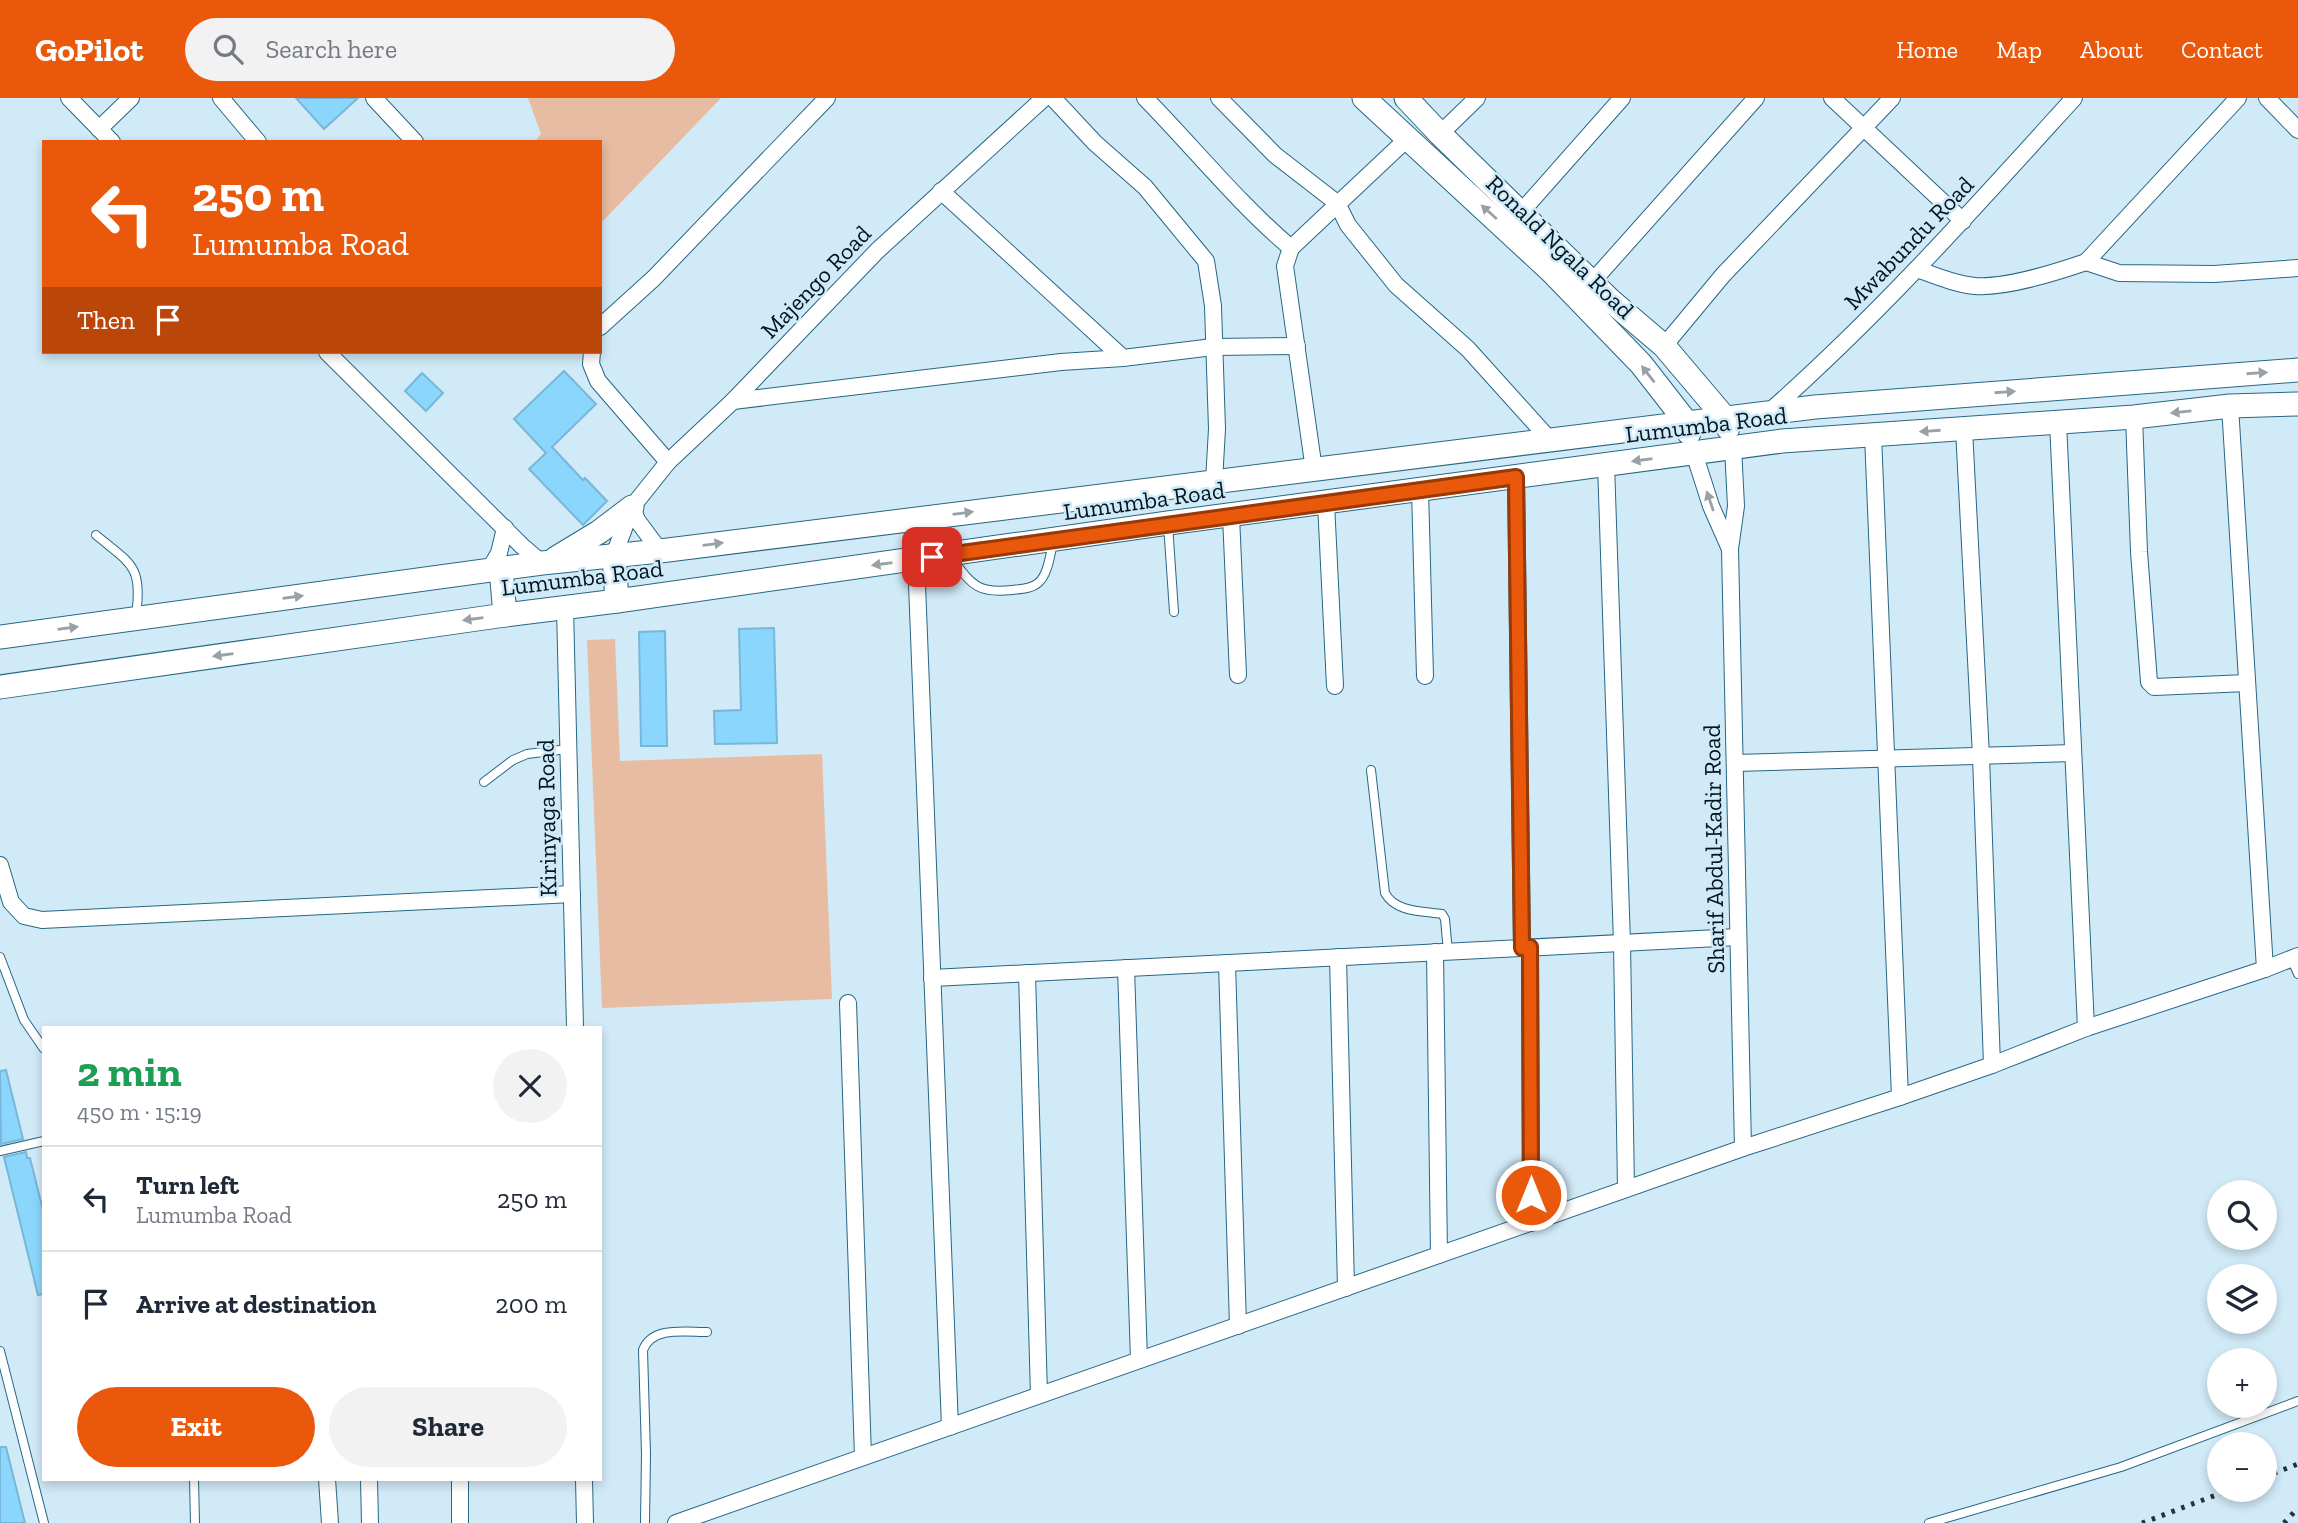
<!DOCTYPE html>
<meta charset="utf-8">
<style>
body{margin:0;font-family:"Zilla Slab",serif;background:#f2f2f3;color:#1f2937;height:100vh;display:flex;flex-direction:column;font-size:26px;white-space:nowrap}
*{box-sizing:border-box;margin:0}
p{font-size:23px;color:#747a83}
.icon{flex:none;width:38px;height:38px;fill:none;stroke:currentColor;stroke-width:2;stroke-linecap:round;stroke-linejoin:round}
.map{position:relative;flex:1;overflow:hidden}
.details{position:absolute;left:42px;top:928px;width:560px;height:455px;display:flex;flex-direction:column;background:#fff;border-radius:0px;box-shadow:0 4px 10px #0003}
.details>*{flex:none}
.hud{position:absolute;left:42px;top:42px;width:560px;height:214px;border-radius:0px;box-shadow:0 4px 10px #0003;background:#ea580c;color:#fff;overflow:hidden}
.tools{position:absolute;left:2207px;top:1082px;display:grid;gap:14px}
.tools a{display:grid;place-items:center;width:70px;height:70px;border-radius:50%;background:#fff;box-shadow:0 4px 10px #0003;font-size:35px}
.pin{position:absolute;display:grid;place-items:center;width:60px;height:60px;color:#fff;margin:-30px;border-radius:14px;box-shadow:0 4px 10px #0006}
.me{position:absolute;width:77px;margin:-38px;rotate:0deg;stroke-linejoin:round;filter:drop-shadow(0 0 5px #0008)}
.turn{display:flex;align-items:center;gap:24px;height:147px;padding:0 35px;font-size:32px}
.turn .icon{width:91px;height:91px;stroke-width:2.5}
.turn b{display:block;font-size:49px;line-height:60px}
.then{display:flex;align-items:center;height:66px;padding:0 35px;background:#0003;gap:14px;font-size:26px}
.round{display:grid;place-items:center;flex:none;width:74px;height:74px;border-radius:37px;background:#f2f2f3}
.headline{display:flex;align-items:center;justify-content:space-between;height:119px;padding:0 35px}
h1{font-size:42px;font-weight:800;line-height:52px;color:#1e9e55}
.action{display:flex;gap:14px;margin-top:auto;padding:14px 35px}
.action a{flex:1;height:80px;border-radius:42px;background:#ea580c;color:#fff;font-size:28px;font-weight:800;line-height:80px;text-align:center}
.action a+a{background:#f2f2f3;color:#1f2937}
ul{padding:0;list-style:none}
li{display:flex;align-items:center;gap:21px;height:105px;padding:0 35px;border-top:2px solid #e0e1e3}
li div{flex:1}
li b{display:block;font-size:26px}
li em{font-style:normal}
header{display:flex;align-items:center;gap:42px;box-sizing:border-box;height:98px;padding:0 35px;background:#ea580c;color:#fff}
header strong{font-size:33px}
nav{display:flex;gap:38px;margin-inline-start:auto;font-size:24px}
.search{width:490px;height:63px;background:#f2f2f3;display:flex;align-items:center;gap:18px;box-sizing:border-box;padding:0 24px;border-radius:38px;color:#747a83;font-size:26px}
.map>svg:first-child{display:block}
.green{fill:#e7bca3}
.building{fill:#8bd6fc;stroke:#78b7d7;stroke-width:2}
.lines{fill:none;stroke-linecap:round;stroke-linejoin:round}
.lane-casing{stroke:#276784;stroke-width:10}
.street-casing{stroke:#276784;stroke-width:18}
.secondary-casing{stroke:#276784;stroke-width:25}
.lane{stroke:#fff;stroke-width:8}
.street{stroke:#fff;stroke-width:16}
.secondary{stroke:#fff;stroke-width:23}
.rail{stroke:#1f3440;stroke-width:5;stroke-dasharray:3.5 7;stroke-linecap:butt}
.oneway{fill:#99a1a6}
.route-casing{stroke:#983908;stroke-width:18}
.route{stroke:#ea580c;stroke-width:12}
.labels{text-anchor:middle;stroke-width:5;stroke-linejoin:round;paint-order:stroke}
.street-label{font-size:24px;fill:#001521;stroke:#d1eaf7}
</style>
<header>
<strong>GoPilot</strong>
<div class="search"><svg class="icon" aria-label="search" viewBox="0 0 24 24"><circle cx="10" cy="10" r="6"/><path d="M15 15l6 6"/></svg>Search here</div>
<nav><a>Home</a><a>Map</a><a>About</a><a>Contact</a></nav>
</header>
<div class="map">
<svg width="2298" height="1425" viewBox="0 0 2298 1425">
<rect width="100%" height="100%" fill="#d1eaf7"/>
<g class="green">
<path d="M528,0H721L603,123L600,120V44H534L541,36Z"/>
<path d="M615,541L620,663L822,656L832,901L602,910L587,542Z"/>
</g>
<g class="building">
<path d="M296,0H358L324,31Z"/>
<path d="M564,273L596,306L552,349L583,382L585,380L607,403L583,427L529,371L546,355L514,321Z"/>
<path d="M422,275L443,295L426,313L405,293Z"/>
<path d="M774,530L777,645L715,646L714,613L741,612L739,531Z"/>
<path d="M665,533L667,648H641L639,534Z"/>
<path d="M6,972L23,1041L1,1046L0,973Z"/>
<path d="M26,1054L27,1060H30L44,1116V1196L38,1197L4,1059Z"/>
<path d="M0,1349H6L25,1425H0Z"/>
</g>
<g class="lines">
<g class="lane-casing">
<g id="lane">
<path d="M1168,426L1174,514"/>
<path d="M96,437C131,466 143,468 136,517"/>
<path d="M950,458C971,485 975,496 1012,492C1020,491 1031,491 1038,485C1048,477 1050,457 1053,445"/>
<path d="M1371,672L1385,795C1395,814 1422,813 1442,816L1445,821L1448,854"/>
<path d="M484,684L513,662L527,656L568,651"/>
<path d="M0,859L24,922L44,951"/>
<path d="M2291,860L2298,876"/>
<path d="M0,1053L44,1043"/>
<path d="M0,1253L44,1425"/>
<path d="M194,1381L195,1425"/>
<path d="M645,1425L646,1356L643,1252C652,1228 686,1234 707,1234"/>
<path d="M1929,1425L2121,1369L2298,1303"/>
</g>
</g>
<g class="street-casing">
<g id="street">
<path d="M69,0L112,44"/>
<path d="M221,0L258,44"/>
<path d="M374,0L415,44"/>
<path d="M1053,0L1095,45L1145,89L1206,163L1213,208L1217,331L1214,383"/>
<path d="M1145,0C1194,50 1238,105 1291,150"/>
<path d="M1219,0L1275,57L1337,105L1348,127L1396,187L1468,251L1550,342"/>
<path d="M1832,0L1963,123"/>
<path d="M2267,0L2298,32"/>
<path d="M99,31L131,0"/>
<path d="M1440,36L1477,0"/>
<path d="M941,93L1123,260"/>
<path d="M1522,113L1622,0"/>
<path d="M2086,164L2119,175L2214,176L2298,170"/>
<path d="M1917,171C1936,178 1955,186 1975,188C2005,190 2057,174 2086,164L2238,0"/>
<path d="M1592,184L1756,0"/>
<path d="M600,229L654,180L827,0"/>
<path d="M1664,248L1723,177L1892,0"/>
<path d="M327,254L522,448L542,465"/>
<path d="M592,254L591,266L598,283L668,364"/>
<path d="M733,303L1061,264L1123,260L1213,249L1297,248"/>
<path d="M2230,308L2265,871"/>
<path d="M1769,314C1879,217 1976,108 2074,0"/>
<path d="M2134,319L2139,454L2149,584L2154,589L2247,585"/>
<path d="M2058,324L2086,930"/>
<path d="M1964,331L1981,658L1992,967"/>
<path d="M1873,337L1900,999"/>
<path d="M1733,349L1736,408L1730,451L1743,1050"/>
<path d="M1694,355L1711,408L1730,451"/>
<path d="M1606,366L1622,845L1626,1091"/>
<path d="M1314,372L1285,168L1291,150L1408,40"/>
<path d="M1516,379L1522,850"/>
<path d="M1420,392L1425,578"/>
<path d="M1326,405L1335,588"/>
<path d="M632,409L637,422L660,453"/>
<path d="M1231,418L1238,577"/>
<path d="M614,457L632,409L668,364L733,303L877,153L1044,0"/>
<path d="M916,461L950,1329"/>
<path d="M489,472L499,455L505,430"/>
<path d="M565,509L575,929"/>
<path d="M1735,665L2073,655"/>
<path d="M0,767L11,804L24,818L42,822L572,796"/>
<path d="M1530,850L1531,1125"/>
<path d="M1435,854L1439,1157"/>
<path d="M1338,859L1346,1190"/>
<path d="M1227,865L1238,1228"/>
<path d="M1126,870L1139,1262"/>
<path d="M1027,875L1039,1297"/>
<path d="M932,880L1738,839"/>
<path d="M848,905L863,1359"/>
<path d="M327,1381L330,1425"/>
<path d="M369,1381L370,1425"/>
<path d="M460,1381V1425"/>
<path d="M584,1381L585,1425"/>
<path d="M676,1425L1743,1050L1900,999L1992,967L2086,930L2265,871L2298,858"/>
</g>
</g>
<g class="secondary-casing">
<g id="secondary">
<path d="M1364,0L1552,174L1641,266L1687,325L1689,335"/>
<path d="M1406,0L1440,36L1610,202L1664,248L1725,320L1728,330"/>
<path d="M614,457L617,503"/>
<path d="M556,460L599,434L632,409"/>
<path d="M501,471L505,517"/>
<path d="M0,539L542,465L660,453L1815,309L2298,272"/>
<path d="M0,589L505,517L617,503L1168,425L1782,343L2134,319L2230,308L2298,306"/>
</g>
</g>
<use href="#lane" class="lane"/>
<use href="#street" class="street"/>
<use href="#secondary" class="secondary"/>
<g class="rail">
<path d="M2264,1379L2298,1366"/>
<path d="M2142,1425L2232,1391"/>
<path d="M2284,1425L2298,1410"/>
</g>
</g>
<defs><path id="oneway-solid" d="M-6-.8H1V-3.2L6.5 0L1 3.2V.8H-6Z" transform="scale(1.75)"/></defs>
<g class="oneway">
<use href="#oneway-solid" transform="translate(1489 114) rotate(-138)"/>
<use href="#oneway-solid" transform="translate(2257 275) rotate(-4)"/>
<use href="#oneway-solid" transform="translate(1648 276) rotate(-128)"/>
<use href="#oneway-solid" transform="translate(2005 294) rotate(-4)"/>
<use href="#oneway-solid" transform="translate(2181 314) rotate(174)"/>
<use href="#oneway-solid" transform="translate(1930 333) rotate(176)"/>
<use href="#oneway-solid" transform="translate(1642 362) rotate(172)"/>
<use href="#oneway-solid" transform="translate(1710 403) rotate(-109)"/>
<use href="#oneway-solid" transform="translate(963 415) rotate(-7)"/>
<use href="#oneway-solid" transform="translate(713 446) rotate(-7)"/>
<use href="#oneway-solid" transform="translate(882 466) rotate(172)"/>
<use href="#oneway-solid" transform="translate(293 499) rotate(-8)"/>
<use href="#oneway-solid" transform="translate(473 521) rotate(172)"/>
<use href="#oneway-solid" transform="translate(68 530) rotate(-8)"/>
<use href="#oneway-solid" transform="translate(223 557) rotate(172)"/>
</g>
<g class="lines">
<g class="route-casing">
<path id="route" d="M932,459L1516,379L1522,850L1530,849L1531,1097"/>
</g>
<use href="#route" class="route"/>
</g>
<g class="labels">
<g class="street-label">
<text transform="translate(1909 145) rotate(-46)" y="8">Mwabundu Road</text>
<text transform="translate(1560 149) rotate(44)" y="8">Ronald Ngala Road</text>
<text transform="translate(816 184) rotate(-46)" y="8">Majengo Road</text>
<text transform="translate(1706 327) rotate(-7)" y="8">Lumumba Road</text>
<text transform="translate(1144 403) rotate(-8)" y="8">Lumumba Road</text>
<text transform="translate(582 480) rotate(-7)" y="8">Lumumba Road</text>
<text transform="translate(547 720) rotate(-91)" y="8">Kirinyaga Road</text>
<text transform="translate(1714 751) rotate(-91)" y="8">Sharif Abdul-Kadir Road</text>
</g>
</g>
</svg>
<div class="tools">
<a><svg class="icon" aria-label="search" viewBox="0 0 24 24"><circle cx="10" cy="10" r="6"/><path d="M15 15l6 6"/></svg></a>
<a><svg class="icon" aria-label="layers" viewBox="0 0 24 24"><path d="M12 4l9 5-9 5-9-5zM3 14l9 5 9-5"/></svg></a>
<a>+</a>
<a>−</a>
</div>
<div class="pin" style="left:932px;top:459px;background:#d93025"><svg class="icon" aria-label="arrive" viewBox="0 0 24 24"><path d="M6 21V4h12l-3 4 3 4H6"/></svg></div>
<svg class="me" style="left:1531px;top:1097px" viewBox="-20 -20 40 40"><circle r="17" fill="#ea580c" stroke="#fff" stroke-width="3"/><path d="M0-11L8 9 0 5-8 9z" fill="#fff"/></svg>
<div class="hud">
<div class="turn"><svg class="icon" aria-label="left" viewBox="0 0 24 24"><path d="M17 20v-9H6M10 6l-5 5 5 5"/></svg><div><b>250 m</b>Lumumba Road</div></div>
<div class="then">Then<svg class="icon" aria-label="arrive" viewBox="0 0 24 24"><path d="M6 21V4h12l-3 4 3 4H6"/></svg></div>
</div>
<section class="details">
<div class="headline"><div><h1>2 min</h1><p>450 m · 15:19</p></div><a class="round"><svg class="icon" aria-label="close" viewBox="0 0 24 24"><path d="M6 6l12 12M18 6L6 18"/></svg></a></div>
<ul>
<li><svg class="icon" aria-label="left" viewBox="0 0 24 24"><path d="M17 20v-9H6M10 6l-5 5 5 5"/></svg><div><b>Turn left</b><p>Lumumba Road</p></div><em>250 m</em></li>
<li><svg class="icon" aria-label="arrive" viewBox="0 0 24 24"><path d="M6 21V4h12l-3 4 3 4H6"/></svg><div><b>Arrive at destination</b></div><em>200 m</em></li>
</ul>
<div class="action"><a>Exit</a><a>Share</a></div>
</section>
</div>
